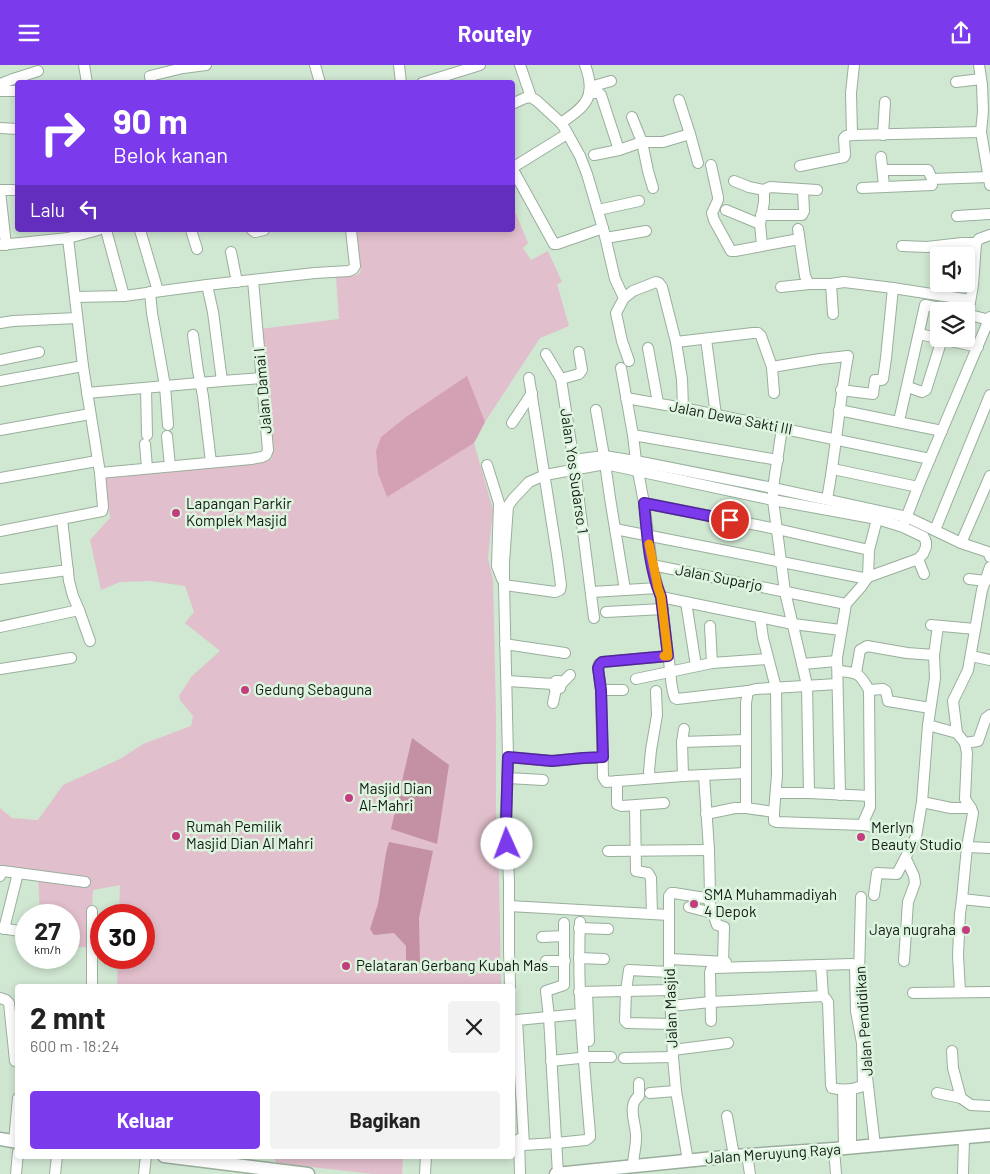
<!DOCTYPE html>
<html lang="id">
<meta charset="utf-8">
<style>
body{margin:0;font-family:Barlow,sans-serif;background:#f2f2f2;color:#222;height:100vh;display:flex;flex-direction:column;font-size:19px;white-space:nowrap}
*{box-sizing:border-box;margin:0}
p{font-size:16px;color:#767676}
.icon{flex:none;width:28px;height:28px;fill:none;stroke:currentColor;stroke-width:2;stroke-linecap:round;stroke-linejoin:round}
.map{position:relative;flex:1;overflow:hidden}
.sheet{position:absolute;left:15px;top:919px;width:500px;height:175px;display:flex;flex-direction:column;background:#fff;border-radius:5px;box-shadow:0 2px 8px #0003}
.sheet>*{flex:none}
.banner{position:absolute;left:15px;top:15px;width:500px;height:152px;border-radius:5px;box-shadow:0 2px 8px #0003;background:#7c3aed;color:#fff;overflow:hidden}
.controls{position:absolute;left:930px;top:182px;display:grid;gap:10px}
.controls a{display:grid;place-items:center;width:45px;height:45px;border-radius:5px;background:#fff;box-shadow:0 2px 8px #0003;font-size:25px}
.speed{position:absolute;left:15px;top:839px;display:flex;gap:10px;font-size:25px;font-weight:700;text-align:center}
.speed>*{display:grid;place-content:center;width:65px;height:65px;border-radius:50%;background:#fff;box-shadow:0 2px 8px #0003;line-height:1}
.speed small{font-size:12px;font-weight:400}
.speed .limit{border:8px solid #d22;background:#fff;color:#111}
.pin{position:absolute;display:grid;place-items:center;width:42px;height:42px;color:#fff;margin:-21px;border:2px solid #fff;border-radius:50%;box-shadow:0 1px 5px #0007}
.me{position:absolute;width:55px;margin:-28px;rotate:358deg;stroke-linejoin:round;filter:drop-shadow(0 0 4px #0008)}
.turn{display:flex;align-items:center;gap:18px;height:105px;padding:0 15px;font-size:22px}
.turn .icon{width:65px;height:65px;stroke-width:2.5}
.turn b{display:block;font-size:35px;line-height:42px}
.then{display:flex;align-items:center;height:48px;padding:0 15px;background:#0003;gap:10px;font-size:19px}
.round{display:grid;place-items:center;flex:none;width:52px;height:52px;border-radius:5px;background:#f2f2f2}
.summary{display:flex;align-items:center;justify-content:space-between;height:85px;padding:0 15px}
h1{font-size:30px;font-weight:700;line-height:38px}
.button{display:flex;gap:10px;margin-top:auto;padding:10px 15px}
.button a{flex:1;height:58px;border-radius:5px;background:#7c3aed;color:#fff;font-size:20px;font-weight:700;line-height:58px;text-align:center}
.button a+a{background:#f2f2f2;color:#222}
header{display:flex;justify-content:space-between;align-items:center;height:65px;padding:0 15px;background:#7c3aed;color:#fff;font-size:22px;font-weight:700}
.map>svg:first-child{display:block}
.green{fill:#e2bfcc}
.forest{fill:#c491a4}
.water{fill:#d4a1b4}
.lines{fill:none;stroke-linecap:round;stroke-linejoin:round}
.minor-casing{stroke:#99af9c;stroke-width:12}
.major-casing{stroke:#99af9c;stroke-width:15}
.minor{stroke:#fff;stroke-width:10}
.major{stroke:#fff;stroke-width:12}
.route-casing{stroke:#51269a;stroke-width:12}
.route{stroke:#7c3aed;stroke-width:9}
.slow{stroke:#f59e0b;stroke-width:9}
.poi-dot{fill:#c33e7f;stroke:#ddf4df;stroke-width:2}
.labels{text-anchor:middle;stroke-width:5;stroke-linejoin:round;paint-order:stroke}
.street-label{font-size:15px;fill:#131b14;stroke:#ddf4df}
.poi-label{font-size:15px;fill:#131b14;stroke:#ddf4df;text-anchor:start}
</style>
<header><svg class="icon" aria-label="menu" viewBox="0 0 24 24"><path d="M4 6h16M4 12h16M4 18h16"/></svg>Routely<svg class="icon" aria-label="share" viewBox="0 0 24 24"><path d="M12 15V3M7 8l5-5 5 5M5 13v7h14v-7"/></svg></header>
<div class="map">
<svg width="990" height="1109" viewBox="0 0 990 1109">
<rect width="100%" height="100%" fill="#d0e7d2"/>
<g class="green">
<path d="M513,147H515L528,178L523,183L531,195L548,186L562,217L557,219L569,261L540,273L485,357L474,378L493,445L488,493L493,515L496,650V765L499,809L501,921H117L118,893L144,892V850H119L120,820L93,825L90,882H69V850H40L38,810L0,805V743L12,753L38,755L63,720L120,694L143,679L191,661L193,651L180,635L179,631L192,611L220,586L185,558L194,547L185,521L150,516L120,517L101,525L90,475L110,453L104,412L272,394L260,264L339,254L336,211L358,210L361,206L354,165H512Z"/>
<path d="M271,1091H403L402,1109H373L276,1098V1096Z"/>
</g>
<g class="forest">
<path d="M412,673L449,700L437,779L391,764Z"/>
<path d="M389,777L433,786L419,853L420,899H406V881L394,868L374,870L370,864L378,839L386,788Z"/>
</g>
<path class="water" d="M467,311L485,357L474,378L387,432L378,408L376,386L381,372L406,352Z"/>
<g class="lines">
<g class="minor-casing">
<g id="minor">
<path d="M84,0L87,18"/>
<path d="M315,0L320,18"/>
<path d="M399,0L401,18"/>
<path d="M520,0L531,32L537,36L561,58"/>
<path d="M585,0C597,32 586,41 561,58L565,64L580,91L587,109L604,167L615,214L624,233L633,226L656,217L659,218L662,222L676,277L682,314L683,343"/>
<path d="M854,0L851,28L852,70L981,67"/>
<path d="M979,0L982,20L983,46L981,67L990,120"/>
<path d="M956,17L981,14"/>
<path d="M151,18L150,11L183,3L206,0"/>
<path d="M422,18L480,0"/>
<path d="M0,19L13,14L38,6"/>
<path d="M590,22L611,16"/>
<path d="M0,26H18"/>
<path d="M589,28H599L601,30L619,85"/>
<path d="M679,35L690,69"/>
<path d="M512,39L525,33L531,32"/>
<path d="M632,52L642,77L648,106L653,123"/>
<path d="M0,63L18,64"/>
<path d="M567,69L512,103L554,179H557L603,163"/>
<path d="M883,70L885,37"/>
<path d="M594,90L619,85L642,77H663L690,69L698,98"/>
<path d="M881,92L884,121"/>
<path d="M711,100L718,132V135L712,148L714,155L731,186H735L799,174"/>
<path d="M800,101L844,92L845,90L844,73L846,71L852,70"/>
<path d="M883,105H928L932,114L989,112"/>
<path d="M734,116L749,122L764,125V137L760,159"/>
<path d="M862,123L932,120"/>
<path d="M0,125H18"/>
<path d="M764,125L770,122L817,125"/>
<path d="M0,126L6,180"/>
<path d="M598,145L639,136"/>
<path d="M726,145L760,159L762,180"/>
<path d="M761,150H802L804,146L803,125"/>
<path d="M957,151L990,149"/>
<path d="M798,164L805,211L809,219"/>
<path d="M106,165L124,231"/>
<path d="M140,165L158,226"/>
<path d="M191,165L197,184"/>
<path d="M252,165L255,167L264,165"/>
<path d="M68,173L98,165"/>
<path d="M606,173L646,166"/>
<path d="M0,180L68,173L83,301L100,408L103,442L102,446L97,447L0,466"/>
<path d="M902,181L927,182L962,178H976"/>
<path d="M231,187L237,217"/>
<path d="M831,219L833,249"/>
<path d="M207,220L213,247L222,316"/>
<path d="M781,222L809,219H831L844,217L893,223L970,235"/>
<path d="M150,227L152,248L165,321L168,360"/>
<path d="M75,232L124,231L207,220L315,208L349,206L353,204L355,201L351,165"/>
<path d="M624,233L616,248L622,276L629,296"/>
<path d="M966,249L989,255"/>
<path d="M968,249L973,220L976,178L979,174L990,170"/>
<path d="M0,258L13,256L77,253"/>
<path d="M919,269L978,282"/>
<path d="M193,270L198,306L203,331L211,397"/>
<path d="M706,274L716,350"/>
<path d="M676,277L753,268H758L761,271L772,302L820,294L848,291C839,338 836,387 827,434"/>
<path d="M648,283L658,338"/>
<path d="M546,289L561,314L575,404L594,553"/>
<path d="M0,295L39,287"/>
<path d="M772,302L774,328"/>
<path d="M621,303L633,370L636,396L644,438L652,500L658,523L661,532"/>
<path d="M561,314L579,309L582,305L579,287"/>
<path d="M0,316L83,301"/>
<path d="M908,322L922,327L926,325L942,274"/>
<path d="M146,323L147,370"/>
<path d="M841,325L873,329L875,315H882L883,314L886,293L893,223"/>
<path d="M87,328L222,316L262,313"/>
<path d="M626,333L683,343L930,394"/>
<path d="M596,345L604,391L610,433L625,525"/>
<path d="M839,345L942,366"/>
<path d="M899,356L925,240L955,246"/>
<path d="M512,358L532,328"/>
<path d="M782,363L773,423V435L785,527L807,620L809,728"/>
<path d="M0,365L90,349"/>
<path d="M633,370L778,395"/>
<path d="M167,371L170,401"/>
<path d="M145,379L147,403"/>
<path d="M573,395L604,391L636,396L773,423L907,452L961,478L988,487L990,492"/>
<path d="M487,400L499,438L497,501L502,514"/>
<path d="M833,404L918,422"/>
<path d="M100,408L251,394L262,392L266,390L268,385L253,215"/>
<path d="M0,413L97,396"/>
<path d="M644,438L777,464L869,485"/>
<path d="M62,454L69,516L73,531L79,545L90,576"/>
<path d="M905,456L918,422L990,252"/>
<path d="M935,465L990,330"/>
<path d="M961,478L990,411"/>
<path d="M918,494L924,509"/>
<path d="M652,500L846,539"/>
<path d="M868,512L869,485L877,454"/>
<path d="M0,514L68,505"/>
<path d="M969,514L986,516"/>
<path d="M504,520L555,527L560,525L561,520L557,490L529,313"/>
<path d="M592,527L658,523"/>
<path d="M686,537L696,601"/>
<path d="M606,547L663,544"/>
<path d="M760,552L763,573L776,623L777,710L774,747"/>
<path d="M931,560L975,564"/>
<path d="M710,561L712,598"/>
<path d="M0,562L79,545"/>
<path d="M505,579L565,588"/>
<path d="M668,591C671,602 670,624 675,633L677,634L748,626L756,624L837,619"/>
<path d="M971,591L990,595"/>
<path d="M802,599L837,596"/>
<path d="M0,604L71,593"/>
<path d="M838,606C858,608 859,607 869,625L870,742L862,760"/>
<path d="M856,608L860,585L867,581L907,588L934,590"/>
<path d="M636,614L712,598L768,594"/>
<path d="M507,616L553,619"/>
<path d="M556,616H559L561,619L560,623L556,624L554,622L553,619Z"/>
<path d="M561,619L570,610"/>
<path d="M601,625H623"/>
<path d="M869,625L883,624L886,626L888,636L930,643"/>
<path d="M553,638L556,624"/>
<path d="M928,660L957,668"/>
<path d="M682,677L684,664"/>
<path d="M965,678L957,668L953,636L968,605L982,525L990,502"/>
<path d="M508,692L552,696L583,693H603"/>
<path d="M746,708L683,711L606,717L603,712L601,625L598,603L599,599L603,597L668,591L661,532L793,559L841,565"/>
<path d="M704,710L709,785L710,830L708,833L717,860L724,862L723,897"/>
<path d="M683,711L682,677L746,675"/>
<path d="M507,713L543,715"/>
<path d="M650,713L649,706L651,685L657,650L656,626"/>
<path d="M617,716V739L622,741L664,738"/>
<path d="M776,728H809L870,731"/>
<path d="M840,730L837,593L846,539L861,522L868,512"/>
<path d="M922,737L951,743H971"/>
<path d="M635,741L636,806L648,808L651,813L652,849"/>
<path d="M746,743V638L748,626"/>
<path d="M706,749L735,743H746L774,747V756L777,757L862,760L872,761L873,763"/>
<path d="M967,782L990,783"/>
<path d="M608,786L709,785"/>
<path d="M0,811L1,806H3L85,817"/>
<path d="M874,830L877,808L897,809L916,772L922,737L928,660L935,613L934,590L938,561"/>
<path d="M962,834L990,837"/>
<path d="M509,841L669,850"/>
<path d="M689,842L712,848"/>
<path d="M580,857C577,928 584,998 590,1069V1072L586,1075L556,1078L524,1080L517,955L580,949"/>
<path d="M0,863L26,867"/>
<path d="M579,863L608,864"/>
<path d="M4,864L18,808"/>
<path d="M542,872L564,871"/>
<path d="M579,893L604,894"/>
<path d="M670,894L726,897"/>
<path d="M546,896H565"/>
<path d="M904,896L908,837L915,818L914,811L907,796L905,794"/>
<path d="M669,907L629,905L626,926L625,956L627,958L672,959"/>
<path d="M859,911L861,832"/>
<path d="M92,921V846"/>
<path d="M510,921L509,884V815L506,759L508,692L504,520V497L508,441L513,434L529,417L545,410L605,399L773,435L877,454L903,462L924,472L926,477V482L923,489L918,494L868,512L863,513L615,464"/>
<path d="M579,927L671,925"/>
<path d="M960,927L958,890L960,849L962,834L967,782L973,748L971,743L965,734L967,688L965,678L978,676L986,653L990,650"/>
<path d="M587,928L589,976"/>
<path d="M913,928L990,927"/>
<path d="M0,933L6,935L9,938L15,996"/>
<path d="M671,941L711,937L823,931"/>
<path d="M711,956L710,908L711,904L715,903L852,899L855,902L856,946L862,978L863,1021C852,1025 843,1026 832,1023L831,1020L828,937L826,934L823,931L821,900"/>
<path d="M673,985L728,978"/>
<path d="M952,986L953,1003L961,1033L971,1040L990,1041"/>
<path d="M624,993L673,992"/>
<path d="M551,996L589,992H611"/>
<path d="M867,1012L875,1081"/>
<path d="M843,1025L844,1083"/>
<path d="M851,1025V1082"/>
<path d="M650,1028L676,1026"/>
<path d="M937,1028L961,1033"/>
<path d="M727,1051L734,1091"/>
<path d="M519,1074L520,1109"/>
<path d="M14,1077L18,1033"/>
<path d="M834,1084L836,1109"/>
<path d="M747,1090L750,1109"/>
<path d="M688,1096L676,1026L673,992L669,907V831L671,828H674L705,833H708"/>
<path d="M633,1101C633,1092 636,1083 636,1073C637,1060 626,1041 639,1031V1018"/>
<path d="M16,1109L18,1087"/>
<path d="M55,1109L57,1091"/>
<path d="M144,1109L146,1091"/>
<path d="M425,1109L426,1091"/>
<path d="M558,1109L549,952L546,926L564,920V858"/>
<path d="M963,1109L964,1073"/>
</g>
</g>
<g class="major-casing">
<g id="major">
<path d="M0,1074L18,1077"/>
<path d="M164,1091L308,1109"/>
<path d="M556,1109L734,1091L834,1084L990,1070"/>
</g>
</g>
<use href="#minor" class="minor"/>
<use href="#major" class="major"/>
</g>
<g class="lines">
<g class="route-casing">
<path id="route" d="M507,779L506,759L508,692L552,696L583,693L603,692L601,625L598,603L600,599L602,597L668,591L661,532C649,503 647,469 644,438L730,455"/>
</g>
<use href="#route" class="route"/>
<path class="slow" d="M649,479L658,523L661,532L668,591H664"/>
</g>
<g class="poi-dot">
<circle cx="176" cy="448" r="5"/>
<circle cx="245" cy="625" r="5"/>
<circle cx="349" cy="733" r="5"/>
<circle cx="176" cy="771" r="5"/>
<circle cx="861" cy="772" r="5"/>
<circle cx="694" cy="839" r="5"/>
<circle cx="966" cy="865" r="5"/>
<circle cx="346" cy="901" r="5"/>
</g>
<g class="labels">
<g class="street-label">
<text transform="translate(263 326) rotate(-95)" y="5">Jalan Damai I</text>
<text transform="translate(731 353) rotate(11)" y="5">Jalan Dewa Sakti III</text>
<text transform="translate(574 406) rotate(82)" y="5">Jalan Yos Sudarso 1</text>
<text transform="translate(719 513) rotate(11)" y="5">Jalan Suparjo</text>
<text transform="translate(671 943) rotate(-92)" y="5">Jalan Masjid</text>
<text transform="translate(864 956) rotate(-94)" y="5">Jalan Pendidikan</text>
<text transform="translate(773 1089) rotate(-4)" y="5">Jalan Meruyung Raya</text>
</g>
<g class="poi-label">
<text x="186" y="444">Lapangan Parkir<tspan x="186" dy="17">Komplek Masjid</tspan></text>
<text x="255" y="630">Gedung Sebaguna</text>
<text x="359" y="729">Masjid Dian<tspan x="359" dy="17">Al-Mahri</tspan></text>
<text x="186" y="767">Rumah Pemilik<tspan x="186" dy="17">Masjid Dian Al Mahri</tspan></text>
<text x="871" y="768">Merlyn<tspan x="871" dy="17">Beauty Studio</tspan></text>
<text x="704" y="835">SMA Muhammadiyah<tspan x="704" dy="17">4 Depok</tspan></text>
<text x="956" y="870" text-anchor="end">Jaya nugraha</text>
<text x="356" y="906">Pelataran Gerbang Kubah Mas</text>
</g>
</g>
</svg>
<div class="controls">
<a><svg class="icon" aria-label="sound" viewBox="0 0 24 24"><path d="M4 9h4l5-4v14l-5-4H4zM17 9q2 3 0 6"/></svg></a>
<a><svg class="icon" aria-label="layers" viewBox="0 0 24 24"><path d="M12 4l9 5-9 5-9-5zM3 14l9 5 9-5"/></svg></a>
</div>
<div class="speed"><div>27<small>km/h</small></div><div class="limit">30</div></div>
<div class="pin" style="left:730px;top:455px;background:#d93025"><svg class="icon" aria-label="arrive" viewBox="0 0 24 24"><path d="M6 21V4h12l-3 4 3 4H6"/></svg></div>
<svg class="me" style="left:507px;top:779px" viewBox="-20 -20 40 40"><circle r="19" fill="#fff"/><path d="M0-13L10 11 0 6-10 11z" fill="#7c3aed"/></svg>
<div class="banner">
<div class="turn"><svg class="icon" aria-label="right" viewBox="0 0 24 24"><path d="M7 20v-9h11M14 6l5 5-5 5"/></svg><div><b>90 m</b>Belok kanan</div></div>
<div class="then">Lalu<svg class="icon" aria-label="left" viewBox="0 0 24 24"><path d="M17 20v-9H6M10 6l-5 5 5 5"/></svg></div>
</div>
<section class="sheet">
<div class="summary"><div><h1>2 mnt</h1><p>600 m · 18:24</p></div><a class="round"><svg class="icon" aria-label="close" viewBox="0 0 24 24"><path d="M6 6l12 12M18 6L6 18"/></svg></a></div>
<div class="button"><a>Keluar</a><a>Bagikan</a></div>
</section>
</div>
